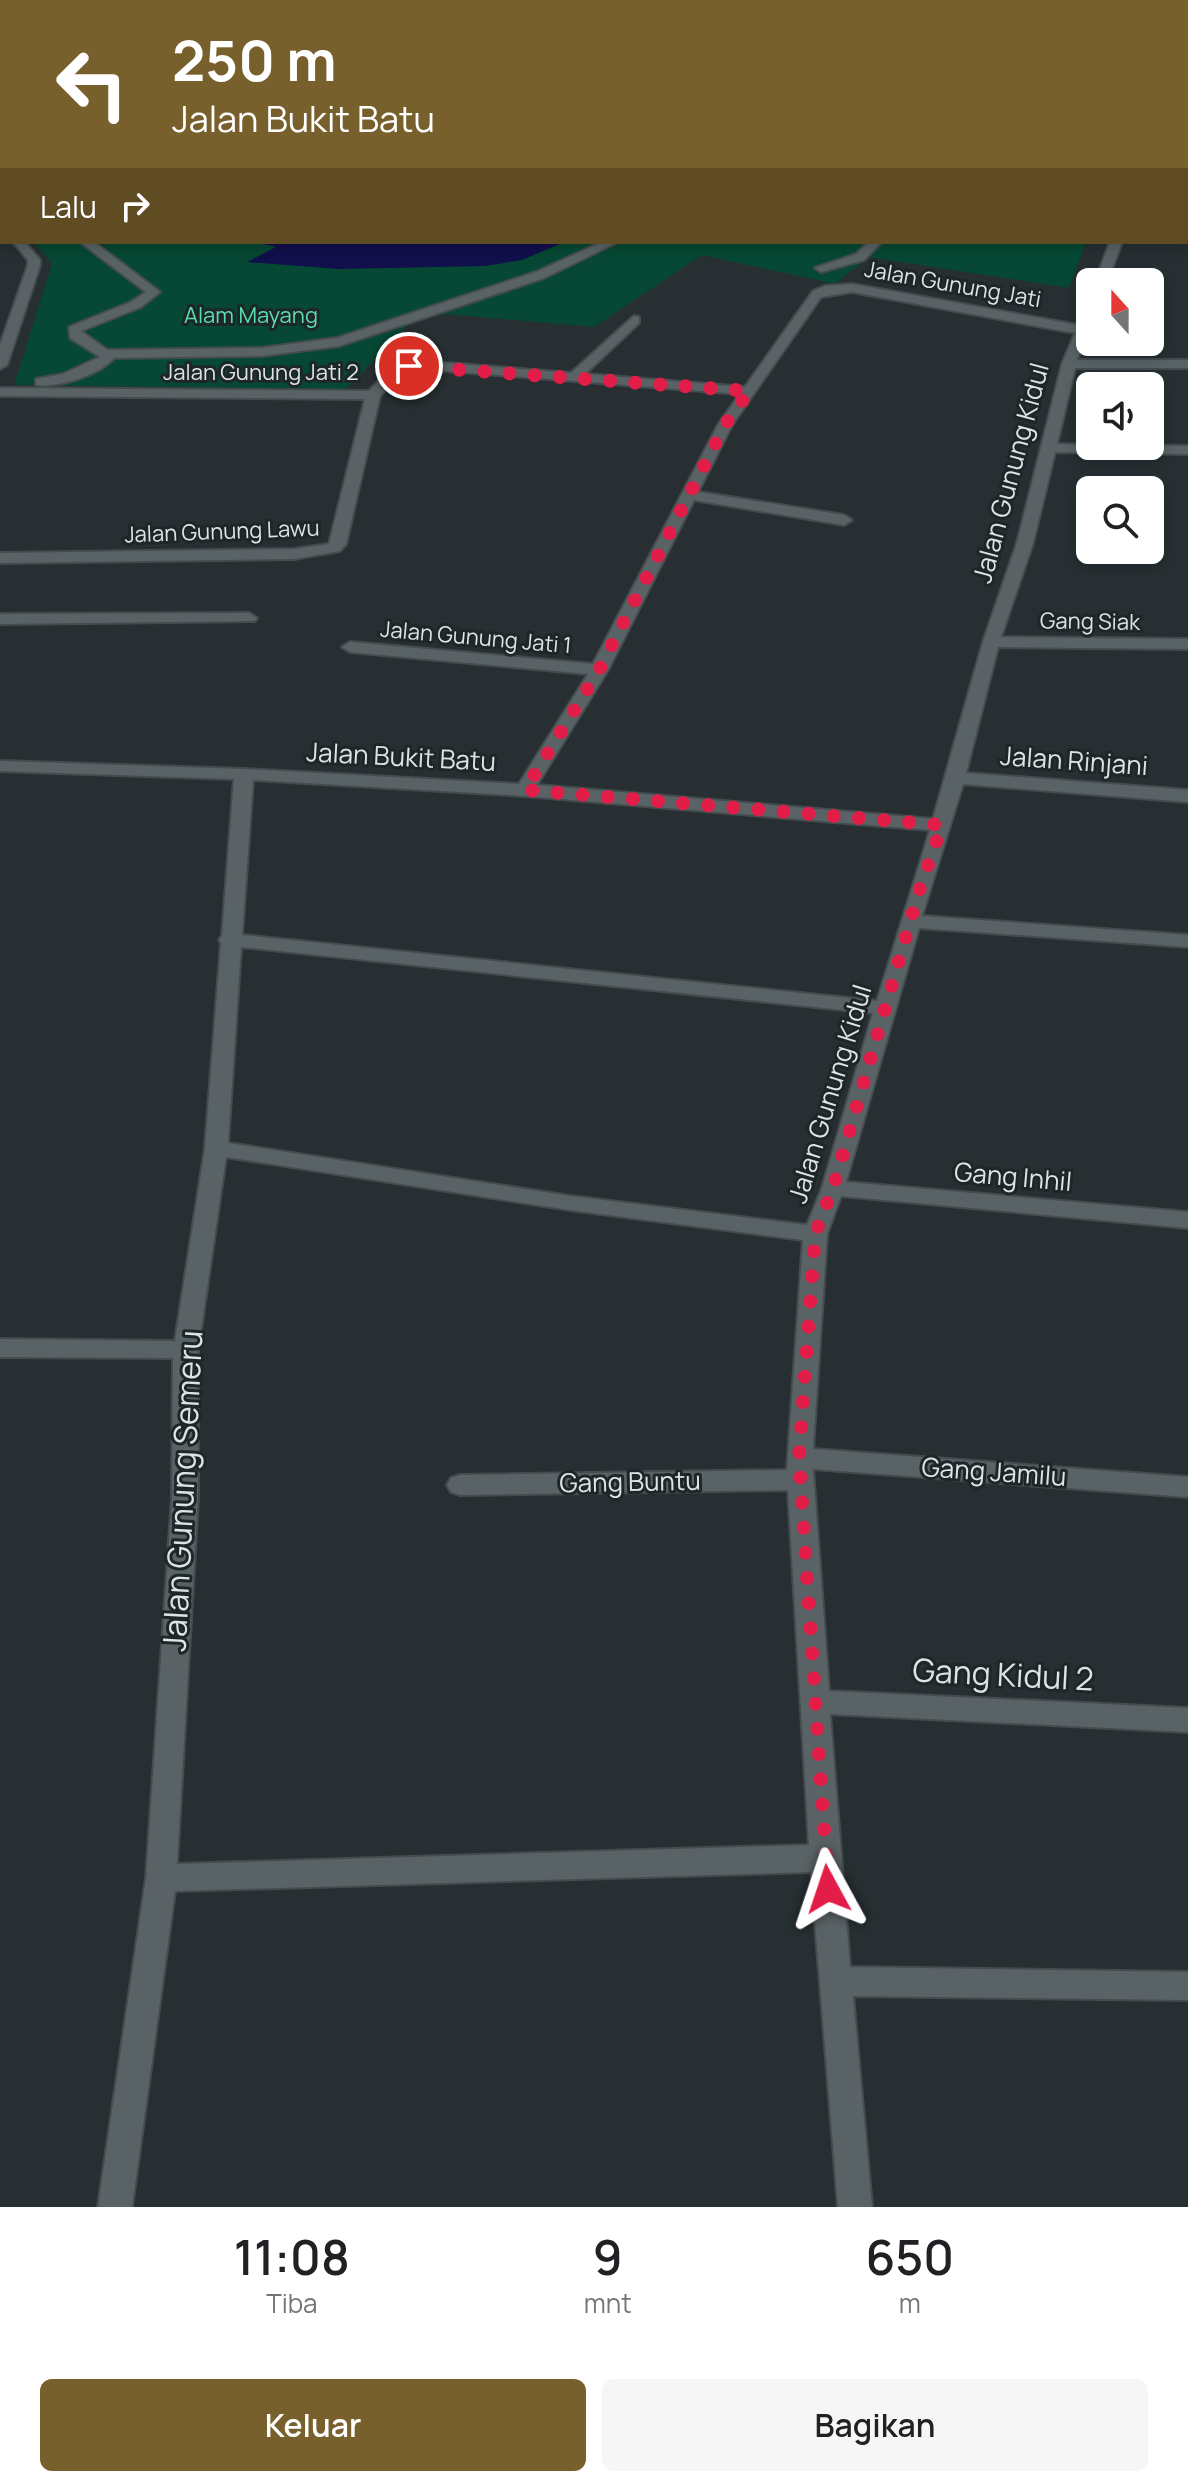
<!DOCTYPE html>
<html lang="id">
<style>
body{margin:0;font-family:Manrope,sans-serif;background:#f6f6f6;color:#202124;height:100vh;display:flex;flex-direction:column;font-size:30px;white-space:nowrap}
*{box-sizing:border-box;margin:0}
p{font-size:26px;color:#757577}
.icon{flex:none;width:44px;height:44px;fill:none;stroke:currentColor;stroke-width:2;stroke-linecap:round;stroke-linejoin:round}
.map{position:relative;height:2207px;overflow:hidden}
.drawer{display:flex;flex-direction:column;background:#fff;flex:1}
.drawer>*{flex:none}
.hud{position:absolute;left:0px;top:0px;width:1188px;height:244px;box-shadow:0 4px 12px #0003;background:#78602c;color:#fff;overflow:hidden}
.needle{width:52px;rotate:339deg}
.tools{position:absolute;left:1076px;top:268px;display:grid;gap:16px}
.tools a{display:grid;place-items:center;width:88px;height:88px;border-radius:12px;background:#fff;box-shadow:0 4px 12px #0003;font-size:40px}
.pin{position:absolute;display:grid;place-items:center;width:68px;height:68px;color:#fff;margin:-34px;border:4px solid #fff;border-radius:50%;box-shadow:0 2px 8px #0007}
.me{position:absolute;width:88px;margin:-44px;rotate:355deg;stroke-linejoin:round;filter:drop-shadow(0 0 6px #0008)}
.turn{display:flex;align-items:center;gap:28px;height:168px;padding:0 40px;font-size:36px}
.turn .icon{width:104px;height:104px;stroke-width:2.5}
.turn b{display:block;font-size:56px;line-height:68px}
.then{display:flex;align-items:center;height:76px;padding:0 40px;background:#0003;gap:16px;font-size:30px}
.eta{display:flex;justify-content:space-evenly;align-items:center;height:136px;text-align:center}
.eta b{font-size:48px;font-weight:600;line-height:56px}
.cta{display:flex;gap:16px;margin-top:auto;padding:16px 40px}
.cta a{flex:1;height:92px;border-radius:12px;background:#78602c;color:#fff;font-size:32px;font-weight:600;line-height:92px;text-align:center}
.cta a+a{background:#f6f6f6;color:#202124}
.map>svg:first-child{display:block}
.green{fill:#064833}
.water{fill:#110f4c}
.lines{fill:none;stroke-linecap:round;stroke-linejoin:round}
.service-casing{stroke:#454c4f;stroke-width:4}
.minor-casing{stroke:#454c4f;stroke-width:4}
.tertiary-casing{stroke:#454c4f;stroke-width:4}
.service{fill:#596366;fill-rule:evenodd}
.minor{fill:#596366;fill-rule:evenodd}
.tertiary{fill:#596366;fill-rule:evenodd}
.route{stroke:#e11d48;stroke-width:14;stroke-dasharray:0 25.2}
.labels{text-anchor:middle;stroke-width:6;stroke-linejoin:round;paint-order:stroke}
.far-street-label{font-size:22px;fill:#dee3e5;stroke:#1d2628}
.far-park-label{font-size:22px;fill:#5adeac;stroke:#1d2628}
.street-label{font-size:26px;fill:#dee3e5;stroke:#1d2628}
.near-street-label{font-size:32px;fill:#dee3e5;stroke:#1d2628}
</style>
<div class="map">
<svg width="1188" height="2207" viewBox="0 0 1188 2207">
<rect width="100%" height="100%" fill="#272f32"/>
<g class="green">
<path d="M0,0H1017L2,2V212Z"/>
<path d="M34,242H1086L1069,288L869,257L835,284L702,255L594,327L420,312L346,389L14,385L52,264Z"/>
</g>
<path class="water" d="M255,242H564L522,260L485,266L339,269L247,262L276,247Z"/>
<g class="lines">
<g class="service-casing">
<g id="service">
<path d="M220,0H231L218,2Z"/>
<path d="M285,0H296L283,2Z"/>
<path d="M332,0H342L330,2Z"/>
<path d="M538,0H557L536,2Z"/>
<path d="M746,0H758L760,2H748Z"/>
<path d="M951,0H968L949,2Z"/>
<path d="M2,4V14L0,15V5Z"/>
<rect x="0" y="28" width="2" height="6"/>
<rect x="0" y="57" width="2" height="7"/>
<path d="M602,242H618L544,278L339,346L261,356L106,358L99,354L106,350L261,348L337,338L536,272Z"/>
<path d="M869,242H882L864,260L821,272L815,268L856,254Z"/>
</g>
</g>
<g class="minor-casing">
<g id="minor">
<rect x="1186" y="67" width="2" height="6"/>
<rect x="1186" y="119" width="2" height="6"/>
<rect x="1186" y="179" width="2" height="7"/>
<path d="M80,242H94L160,292L141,307L81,331L113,354L115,357C100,375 59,388 36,385V379L63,374L100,357L70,338L69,327L131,302L146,292Z"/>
<path d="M1110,242H1122L1107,282H1095Z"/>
<path d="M852,284L1078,325L1084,310L1090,306V327L1077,360H1188V368H1075L1057,444L1188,446V454L1055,452L1033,543L1001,637L1188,639V649L998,647L966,773L1188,790V802L963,784L922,916L1188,935V947L919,928L846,1182L1188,1212V1228L841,1196L827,1234L813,1449L1188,1477V1497L813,1469L829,1691L1188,1708V1732L830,1714L850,1967L1188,1972V2000L853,1996L872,2207H838L811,1872L175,1891L132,2207H98L146,1878L172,1497L173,1358L0,1357V1339L175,1341L205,1148L221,943L219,940L222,936L234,779L0,771V761L244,769L519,784L588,674L350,652L342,647L350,642L593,664L718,425L740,394L421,369L402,372L380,396L346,544L340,551L294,559L0,563V553L294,549L329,544L365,399L0,396V388L369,391L393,366L421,361L571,373L634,316L639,317V323L585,374L745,387L813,291L825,286ZM852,292L1075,333L1062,364L1017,543L983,642L933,819L537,785L608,670L694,500L844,525L852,520L844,515L698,492L732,425L821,297ZM253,780L525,796L930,830L877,1001L242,935ZM241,947L873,1013L822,1188L807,1225L570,1196L228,1143ZM226,1157L570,1210L803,1240L787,1470L460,1475L451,1478L447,1485L451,1492L460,1495L788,1490L809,1845L177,1864L198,1497V1350Z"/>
<path d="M249,613L257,618L255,621L0,624V614Z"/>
</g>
</g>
<g class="tertiary-casing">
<g id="tertiary">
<path d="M0,220L2,221V230L0,229Z"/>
<path d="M13,242H25L40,260V265L7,365L0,369V345L28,265V260Z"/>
</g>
</g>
<use href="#service" class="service"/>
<use href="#minor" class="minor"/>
<use href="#tertiary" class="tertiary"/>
</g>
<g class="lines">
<path class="route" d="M409,366L749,391L725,425L599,670L525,790L942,825L920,888L833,1188L815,1234L799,1458L828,1889"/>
</g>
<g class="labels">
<g class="far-street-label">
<text transform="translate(953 284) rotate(10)" y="8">Jalan Gunung Jati</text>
<text x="261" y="380">Jalan Gunung Jati 2</text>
<text transform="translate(222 531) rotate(-2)" y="8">Jalan Gunung Lawu</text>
<text transform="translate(1090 621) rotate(1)" y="8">Gang Siak</text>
<text transform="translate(476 637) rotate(5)" y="8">Jalan Gunung Jati 1</text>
</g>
<g class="far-park-label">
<text x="251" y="323">Alam Mayang</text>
</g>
<g class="street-label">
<text transform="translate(1011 473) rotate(-75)" y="9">Jalan Gunung Kidul</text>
<text transform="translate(401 757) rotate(3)" y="9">Jalan Bukit Batu</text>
<text transform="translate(1074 761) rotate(4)" y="9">Jalan Rinjani</text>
<text transform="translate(830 1094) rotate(-73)" y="9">Jalan Gunung Kidul</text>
<text transform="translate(1013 1177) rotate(5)" y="9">Gang Inhil</text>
<text transform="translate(994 1472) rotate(4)" y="9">Gang Jamilu</text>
<text transform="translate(630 1482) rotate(-1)" y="9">Gang Buntu</text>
</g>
<g class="near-street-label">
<text transform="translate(183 1491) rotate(-87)" y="11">Jalan Gunung Semeru</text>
<text transform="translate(1003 1675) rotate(3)" y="11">Gang Kidul 2</text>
</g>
</g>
</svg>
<div class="tools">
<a><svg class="needle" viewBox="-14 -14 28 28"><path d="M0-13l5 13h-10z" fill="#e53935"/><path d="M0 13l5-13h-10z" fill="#757577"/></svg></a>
<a><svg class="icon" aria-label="sound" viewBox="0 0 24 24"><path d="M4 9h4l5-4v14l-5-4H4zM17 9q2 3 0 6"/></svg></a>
<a><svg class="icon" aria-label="search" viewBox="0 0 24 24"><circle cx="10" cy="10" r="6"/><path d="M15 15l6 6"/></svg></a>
</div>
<div class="pin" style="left:409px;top:366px;background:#d93025"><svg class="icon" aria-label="arrive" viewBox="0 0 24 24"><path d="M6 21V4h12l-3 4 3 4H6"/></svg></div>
<svg class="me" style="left:828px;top:1889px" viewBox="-20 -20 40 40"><path d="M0-17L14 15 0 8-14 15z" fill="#e11d48" stroke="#fff" stroke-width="4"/></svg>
<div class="hud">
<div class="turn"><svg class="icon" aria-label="left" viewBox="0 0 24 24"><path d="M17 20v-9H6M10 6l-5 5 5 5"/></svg><div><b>250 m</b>Jalan Bukit Batu</div></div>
<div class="then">Lalu<svg class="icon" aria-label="right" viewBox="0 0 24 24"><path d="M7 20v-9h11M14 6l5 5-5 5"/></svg></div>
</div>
</div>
<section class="drawer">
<div class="eta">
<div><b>11:08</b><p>Tiba</p></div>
<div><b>9</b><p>mnt</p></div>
<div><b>650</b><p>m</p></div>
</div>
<div class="cta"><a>Keluar</a><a>Bagikan</a></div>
</section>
